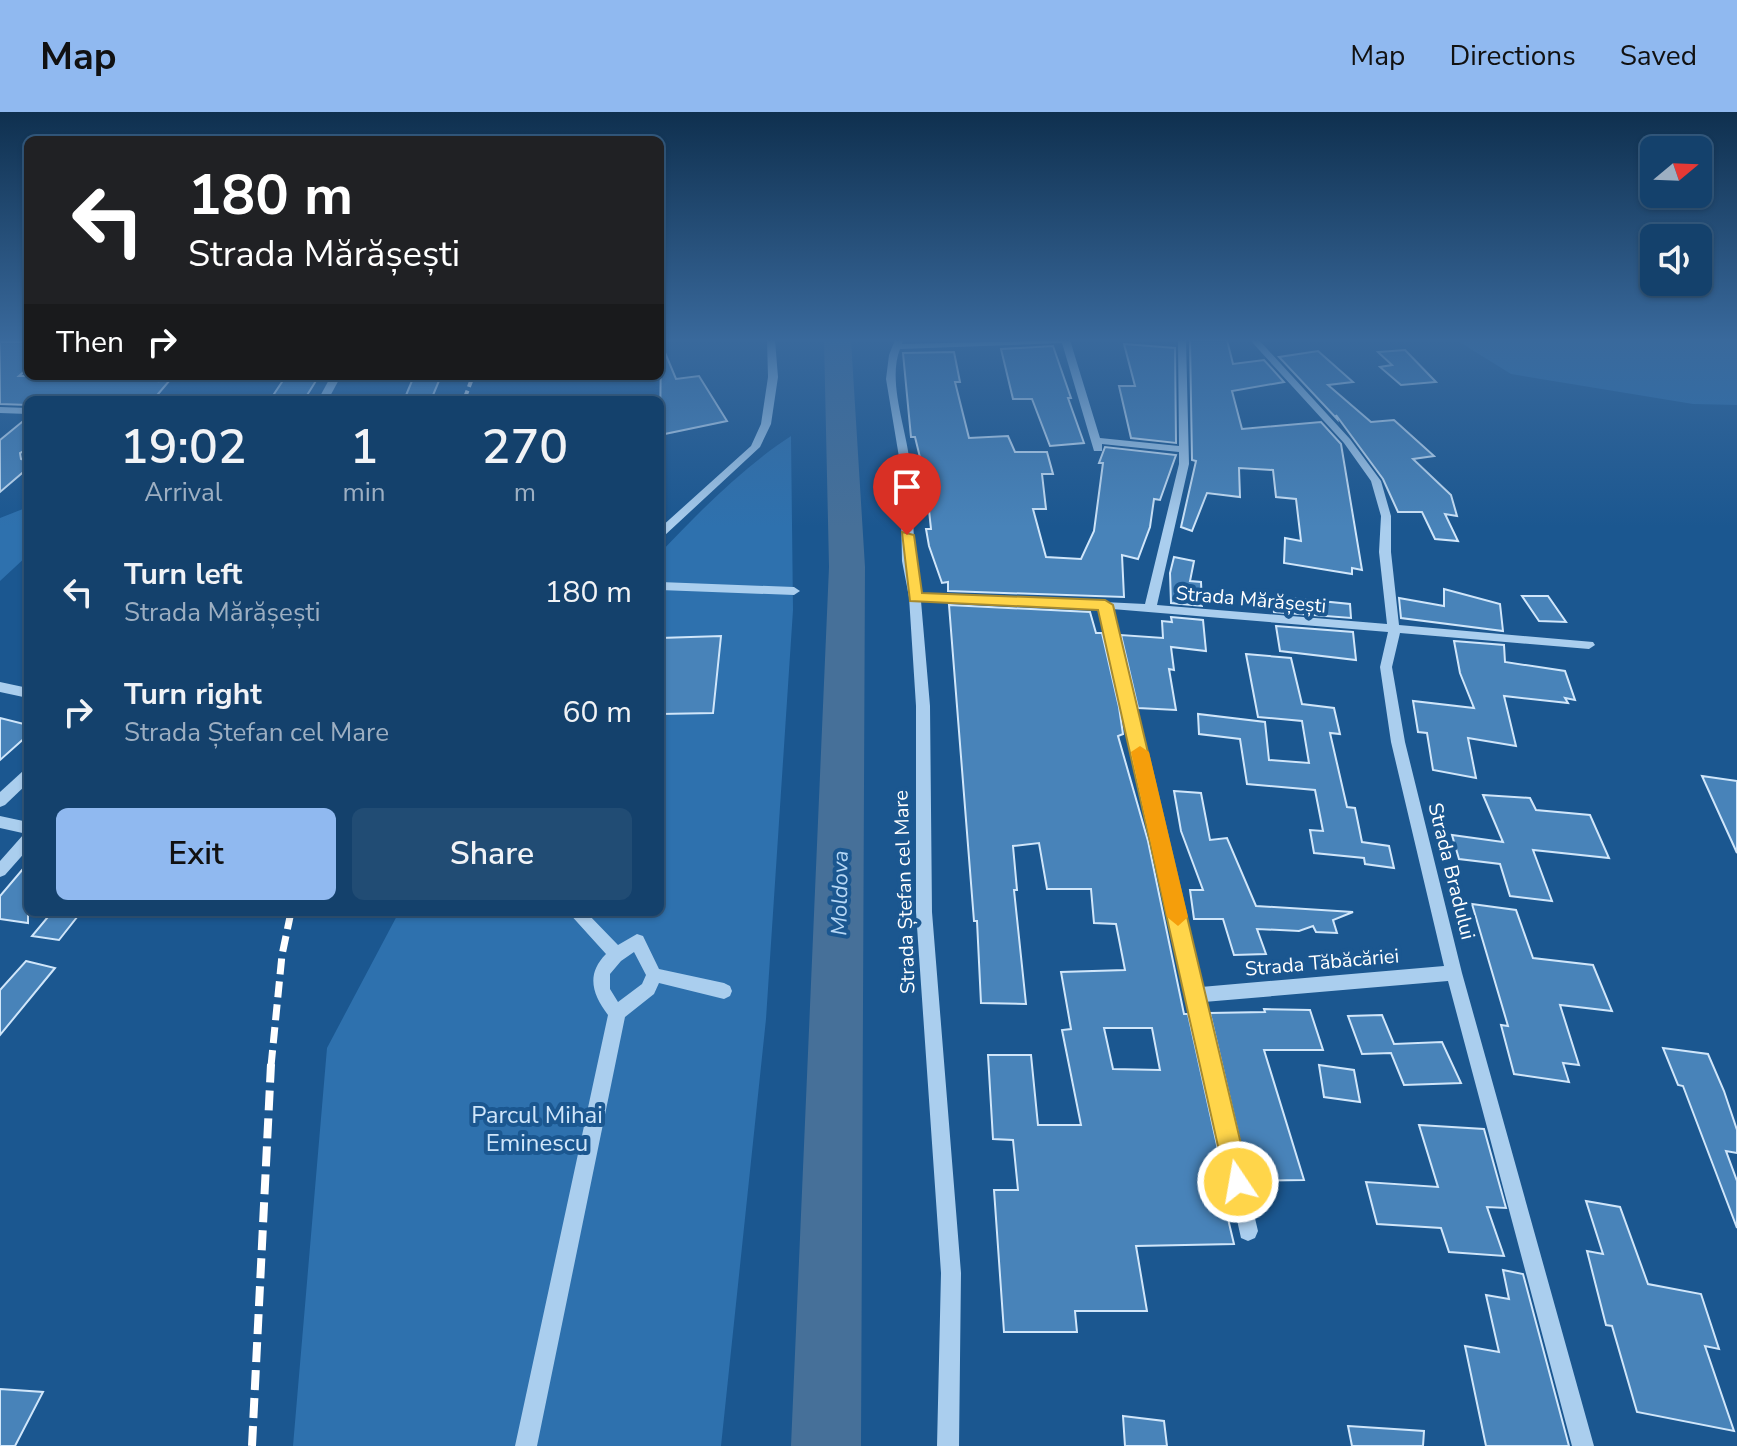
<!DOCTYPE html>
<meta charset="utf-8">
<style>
body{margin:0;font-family:"Nunito Sans",sans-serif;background:#214c74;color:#f1f3f6;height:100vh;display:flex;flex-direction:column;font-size:30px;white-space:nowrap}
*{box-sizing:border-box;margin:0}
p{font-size:26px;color:#9dafc2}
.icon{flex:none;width:44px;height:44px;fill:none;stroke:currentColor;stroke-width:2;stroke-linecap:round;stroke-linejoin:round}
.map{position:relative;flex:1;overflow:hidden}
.side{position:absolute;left:24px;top:284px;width:640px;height:520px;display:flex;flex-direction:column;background:#14416c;border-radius:12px;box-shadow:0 2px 6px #0004,0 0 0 2px #335a7f}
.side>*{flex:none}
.banner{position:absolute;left:24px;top:24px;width:640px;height:244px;border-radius:12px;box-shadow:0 2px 6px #0004,0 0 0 2px #335a7f;background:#202124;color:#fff;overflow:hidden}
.needle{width:52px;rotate:71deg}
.fabs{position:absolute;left:1640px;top:24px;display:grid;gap:16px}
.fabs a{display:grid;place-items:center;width:72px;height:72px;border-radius:12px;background:#14416c;box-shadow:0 2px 6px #0004,0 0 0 2px #335a7f;font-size:40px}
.pin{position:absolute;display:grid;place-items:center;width:68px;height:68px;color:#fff;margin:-82px -34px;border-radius:50% 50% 50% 0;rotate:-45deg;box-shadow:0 0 8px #0007}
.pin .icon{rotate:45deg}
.me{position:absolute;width:88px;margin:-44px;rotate:348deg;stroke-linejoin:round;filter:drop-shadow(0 0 6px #0008)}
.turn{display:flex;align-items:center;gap:28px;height:168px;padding:0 32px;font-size:36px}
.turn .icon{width:104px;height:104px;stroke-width:2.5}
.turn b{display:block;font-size:56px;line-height:68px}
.then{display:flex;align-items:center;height:76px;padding:0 32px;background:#0003;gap:16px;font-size:30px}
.eta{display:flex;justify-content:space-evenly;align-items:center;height:136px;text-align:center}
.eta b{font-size:48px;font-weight:600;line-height:56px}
.action{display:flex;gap:16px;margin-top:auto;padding:16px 32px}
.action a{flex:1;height:92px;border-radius:12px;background:#90b9f0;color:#111;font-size:32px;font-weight:600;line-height:92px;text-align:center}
.action a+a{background:#214c74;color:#f1f3f6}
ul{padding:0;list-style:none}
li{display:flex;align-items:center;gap:24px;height:120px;padding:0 32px}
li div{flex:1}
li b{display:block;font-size:30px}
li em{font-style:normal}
header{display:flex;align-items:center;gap:48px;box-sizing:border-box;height:112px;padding:0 40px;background:#90b9f0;color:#111}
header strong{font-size:38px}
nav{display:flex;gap:44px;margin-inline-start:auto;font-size:28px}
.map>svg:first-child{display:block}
.green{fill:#2e71ae}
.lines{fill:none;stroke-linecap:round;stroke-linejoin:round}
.river{fill:#467099;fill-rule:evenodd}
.building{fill:#4883b9;stroke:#d0e6fa;stroke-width:2;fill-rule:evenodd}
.minor{fill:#aaceee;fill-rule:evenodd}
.rail-far2{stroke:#fff;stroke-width:4;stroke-dasharray:10 4;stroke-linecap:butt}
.rail-far1{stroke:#fff;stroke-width:7;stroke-dasharray:16 7;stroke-linecap:butt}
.rail{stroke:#fff;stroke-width:8;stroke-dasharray:20 8;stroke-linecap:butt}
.route{fill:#ffd54a;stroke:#a68a30;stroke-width:2}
.slow{fill:#f59e0b}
.labels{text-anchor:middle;stroke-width:8;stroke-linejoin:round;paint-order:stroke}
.street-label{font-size:20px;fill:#fff;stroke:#1b5790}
.water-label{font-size:22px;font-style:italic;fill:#b6d7f5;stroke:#1b5790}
.near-park-label{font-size:24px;fill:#d0e6fa;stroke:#1b5790}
</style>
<header>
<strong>Map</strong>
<nav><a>Map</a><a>Directions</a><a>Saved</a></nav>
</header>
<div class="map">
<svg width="1737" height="1334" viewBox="0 0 1737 1334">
<rect width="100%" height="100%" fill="#1b5790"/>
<g class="green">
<path d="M1464,228H1737V293L1693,292L1511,262L1461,231Z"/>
<path d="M791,324L793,498L766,907L721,1334H293L327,936L399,800H660V441C700,399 742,356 791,324Z"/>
<path d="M28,395V443L0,469V406Z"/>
</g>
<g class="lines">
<path class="river" d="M824,228H851L865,455L861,1334H791L829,455Z"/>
</g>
<g class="building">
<path d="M1190,228H1227L1233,252L1264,248L1284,270L1232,279L1242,317L1321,310L1341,332L1362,458L1352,456V462L1284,451L1285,426L1301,429L1296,387L1276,385L1273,358L1239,356L1240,385L1207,381L1192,419L1181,415L1196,349L1192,348Z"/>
<path d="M0,230H28V256L19,264H164L160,269L170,268L153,288H28V293L0,292Z"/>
<path d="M661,231L676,267L699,264L727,309L660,323Z"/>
<path d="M1124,232L1175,236L1176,331L1131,326L1119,274H1135Z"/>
<path d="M1053,234L1071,286H1068L1084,331L1050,334L1032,287H1013L1001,237Z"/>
<path d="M1405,238L1436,270L1401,273L1380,255L1392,253L1378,240Z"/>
<path d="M1318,239L1353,270L1328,273L1371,310L1394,308L1434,344L1413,347L1451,383L1457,404L1445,402L1458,429L1435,427L1422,400H1398L1383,367L1336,303L1337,307L1279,245Z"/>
<path d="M954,240L960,270H955L969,326L1008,324L1015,340H1047L1053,362H1042L1046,397H1033L1046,445L1081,447L1094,419L1103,351H1099L1105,335L1176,343L1160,388L1154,387L1150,415L1138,447L1122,443L1124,485L948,479V470L942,471L929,434L926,417H931L926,370L915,325H911L903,241Z"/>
<path d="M286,264H319L304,288H270Z"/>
<path d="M414,264H441L431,288H404Z"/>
<path d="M28,305V337L20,341L21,347L28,349V356L0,380V328Z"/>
<path d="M1174,445L1194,449L1190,469L1201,470L1202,494L1171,491L1170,461Z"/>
<path d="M1444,477L1500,492L1503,519L1401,506L1399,486L1444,494Z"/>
<path d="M1271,484L1350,492L1351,506L1274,500Z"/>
<path d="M1522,484H1548L1566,510L1539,509Z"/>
<path d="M949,493L1090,500L1096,521H1102L1119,595L1123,622L1118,624L1148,729L1184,902H1188L1225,1069H1219L1234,1132L1136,1134L1147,1199H1075L1077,1220H1004L994,1078H1018L1013,1028L993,1027L988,943H1031L1038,1013H1081L1062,918L1071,917L1061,860L1125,858L1116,812L1094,811L1091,777H1047L1039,731L1013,734L1017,778H1014L1026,892L981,891L977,809H974ZM1104,916H1152L1160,958L1113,957Z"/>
<path d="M1171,505L1203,508L1206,539L1171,535L1174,558L1169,557L1176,598L1138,596L1121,523L1163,526L1162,509L1172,510Z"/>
<path d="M1276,514L1353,520L1356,548L1280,539Z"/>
<path d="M721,524L713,601L660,602V526Z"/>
<path d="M1454,529L1504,533L1505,550L1565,559L1575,588L1565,586L1568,591L1504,584L1516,634L1468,626L1476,666L1433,658L1427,621L1418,620L1413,589L1474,596L1460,561Z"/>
<path d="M1246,542L1291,546L1302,592L1334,596L1340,622L1330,621L1347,695L1355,696L1362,730L1389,734L1394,756L1365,752L1364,746L1314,741L1310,718L1323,719L1315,678L1247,672L1240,627L1199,622L1198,602L1265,610L1269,648L1309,651L1302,609L1258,605Z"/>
<path d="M0,606L28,613V623L0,648Z"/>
<path d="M1702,664L1737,669V741Z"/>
<path d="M1174,679L1201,681L1210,728L1227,726L1256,794L1353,800L1333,808L1337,821L1316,820L1313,814L1299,819L1257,817L1266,842L1234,843L1223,807H1194L1190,778H1203L1181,719Z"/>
<path d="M1483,683L1530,686L1536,698L1590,703L1609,746L1533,738L1552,789L1510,784L1500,752L1459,747L1452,723L1503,730Z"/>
<path d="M28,751V811L0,807V784Z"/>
<path d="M1472,792L1516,798L1533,846L1593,853L1612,899L1560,893L1579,953L1563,951L1569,970L1514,962L1501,913L1508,914Z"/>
<path d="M52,800H81L59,828L32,824Z"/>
<path d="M26,849L55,856L0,923V878Z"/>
<path d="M1264,897L1310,898L1323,938H1264L1304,1068L1249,1069L1210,901L1265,900Z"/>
<path d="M1382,903L1394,932L1442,930L1461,971L1404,973L1391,941L1362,942L1348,904Z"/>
<path d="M1663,936L1708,942L1724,979L1737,1018V1041L1726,1039L1737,1069V1116L1683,974L1678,973Z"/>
<path d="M1319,953L1354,958L1360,990L1324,985Z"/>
<path d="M1419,1013L1484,1017L1506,1096L1487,1095L1504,1144L1449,1140L1441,1116L1377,1112L1366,1070L1438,1075Z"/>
<path d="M1586,1089L1620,1095L1648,1172L1701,1182L1719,1237L1705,1234L1734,1319L1637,1300L1612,1214L1606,1213L1587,1139L1603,1142Z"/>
<path d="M1503,1158L1523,1162L1569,1334H1486L1465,1234L1499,1240L1486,1183L1509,1187Z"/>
<path d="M0,1277L43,1280L15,1334H0Z"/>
<path d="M1123,1304L1164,1309L1167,1334H1125Z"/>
<path d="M1348,1314L1424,1319L1423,1334H1352Z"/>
</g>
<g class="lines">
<g class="minor">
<path d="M767,228H775L778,265L771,312L760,335L664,424L660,425V416L751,334L761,312L768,265Z"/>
<path d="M895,228H903L902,232L1070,228L1100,326L1179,334L1178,228H1186L1189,352L1157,493L1387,512L1379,440L1381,404L1371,369L1344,331L1250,228H1259L1350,327L1381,369L1391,404V440L1399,513L1593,530L1595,533L1589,537L1400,521L1392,555L1405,630L1462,861L1594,1334H1572L1448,869L1204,890L1258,1119L1255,1126L1248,1129L1241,1126L1100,497L921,489L930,594L932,800L961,1161L959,1334H937L941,1161L916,800V594L909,485L902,449L900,351L886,267L889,243ZM1062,231L1094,339H1102V332L1179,340V352L1145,492L920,481C912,439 914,396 910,353C907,318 887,270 900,237ZM1112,497L1388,520L1380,555L1391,630L1444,854L1201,875Z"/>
<path d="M331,264H341L328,288H318Z"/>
<path d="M0,295L28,296V302L0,301Z"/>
<path d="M27,340L28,346L23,345V341Z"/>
<path d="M660,470L794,475L800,479L794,483L660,478Z"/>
<path d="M0,570L28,576V586L0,580Z"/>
<path d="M28,658V671L5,693L0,695V680L23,659Z"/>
<path d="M0,704L28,710V737L5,763L0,765V749L23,723L27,722L0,716Z"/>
<path d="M568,800H586L618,833L637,822L643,824L659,857L724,871L730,874L732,879L730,884L724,887L659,871L654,882L625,905L537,1334H515L608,903C592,882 586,862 606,842ZM634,840L646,863L642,872L618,890L610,877V862L621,849Z"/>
</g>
<path class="rail-far2" d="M464,288L473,264"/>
<path class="rail-far1" d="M271,954L282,843L291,800"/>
<path class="rail" d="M252,1334L271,952"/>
</g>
<linearGradient id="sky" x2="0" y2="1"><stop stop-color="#0f304f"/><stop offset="0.55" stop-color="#39699c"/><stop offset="1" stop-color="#39699c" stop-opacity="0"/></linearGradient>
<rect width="1737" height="415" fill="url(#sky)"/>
<path class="route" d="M902,420L914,423L922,481L1105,488L1113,493L1250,1070L1247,1079L1238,1083L1229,1079L1226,1070L1098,498L910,489Z"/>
<path class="slow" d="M1140,634L1149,640L1188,805L1178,814L1167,805L1131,640Z"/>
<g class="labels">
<g class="street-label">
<text transform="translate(1251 487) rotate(5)" y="7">Strada Mărășești</text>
<text transform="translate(1452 759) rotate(76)" y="7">Strada Bradului</text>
<text transform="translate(904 780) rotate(-92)" y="7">Strada Ștefan cel Mare</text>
<text transform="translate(1322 850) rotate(-5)" y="7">Strada Tăbăcăriei</text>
</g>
<g class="water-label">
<text transform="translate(839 781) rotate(-89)" y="8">Moldova</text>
</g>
<g class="near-park-label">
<text x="537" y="1011">Parcul Mihai<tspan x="537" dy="28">Eminescu</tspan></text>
</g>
</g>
</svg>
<div class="fabs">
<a><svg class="needle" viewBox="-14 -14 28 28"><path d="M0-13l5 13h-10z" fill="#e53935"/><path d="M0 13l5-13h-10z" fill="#9dafc2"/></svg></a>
<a><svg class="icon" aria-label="sound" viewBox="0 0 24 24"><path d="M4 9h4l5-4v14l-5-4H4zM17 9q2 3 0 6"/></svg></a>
</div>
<div class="pin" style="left:907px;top:423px;background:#d93025"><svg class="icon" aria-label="arrive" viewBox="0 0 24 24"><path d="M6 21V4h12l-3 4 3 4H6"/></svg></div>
<svg class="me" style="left:1238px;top:1070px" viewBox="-20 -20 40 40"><circle r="17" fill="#ffd54a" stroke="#fff" stroke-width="3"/><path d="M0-11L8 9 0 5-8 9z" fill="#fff"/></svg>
<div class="banner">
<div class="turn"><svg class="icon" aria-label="left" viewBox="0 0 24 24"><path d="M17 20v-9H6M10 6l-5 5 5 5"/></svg><div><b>180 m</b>Strada Mărășești</div></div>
<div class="then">Then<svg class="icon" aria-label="right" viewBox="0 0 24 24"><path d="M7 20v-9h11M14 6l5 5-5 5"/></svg></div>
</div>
<section class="side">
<div class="eta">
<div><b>19:02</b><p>Arrival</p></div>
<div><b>1</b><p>min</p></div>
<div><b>270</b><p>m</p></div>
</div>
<ul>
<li><svg class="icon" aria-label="left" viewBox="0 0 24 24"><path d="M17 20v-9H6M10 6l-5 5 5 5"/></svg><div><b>Turn left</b><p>Strada Mărășești</p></div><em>180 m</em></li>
<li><svg class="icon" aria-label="right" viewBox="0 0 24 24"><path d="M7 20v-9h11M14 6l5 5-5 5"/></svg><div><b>Turn right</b><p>Strada Ștefan cel Mare</p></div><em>60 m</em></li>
</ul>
<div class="action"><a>Exit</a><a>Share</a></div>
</section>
</div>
